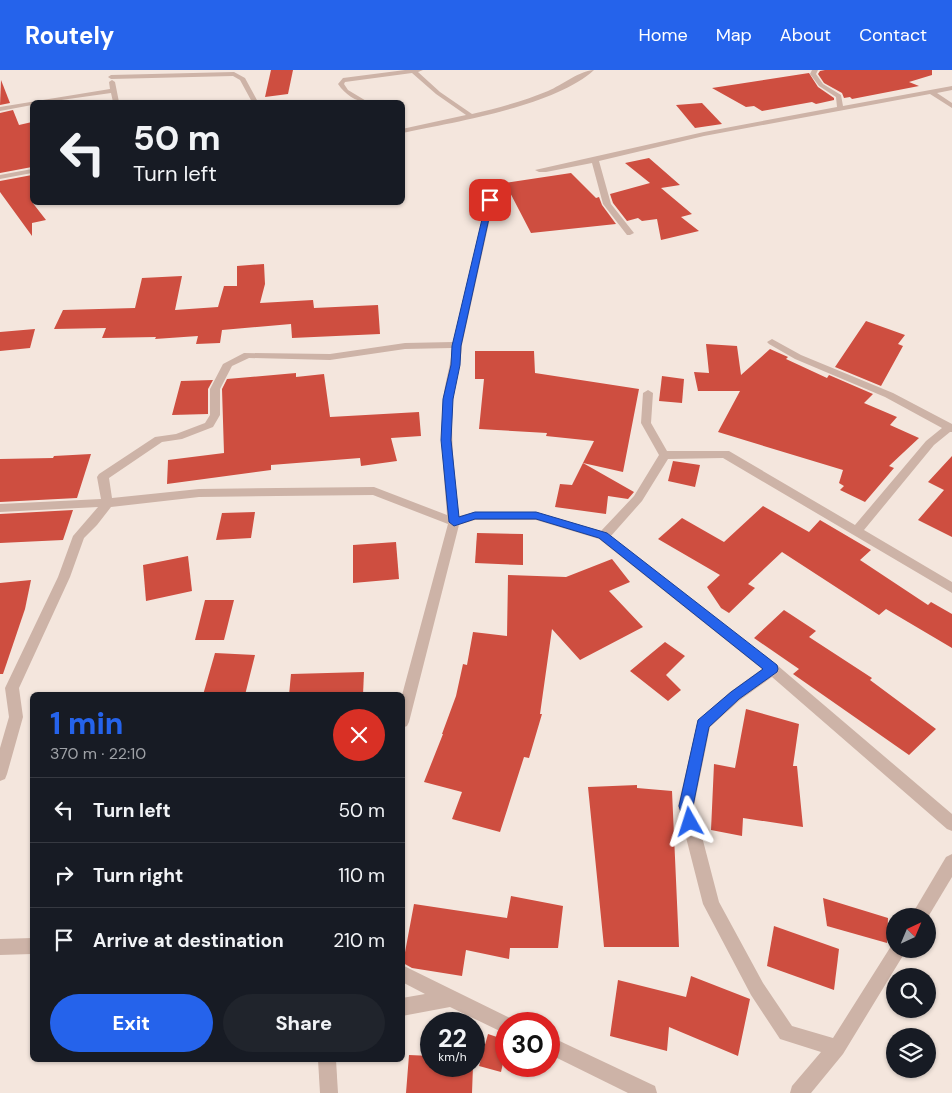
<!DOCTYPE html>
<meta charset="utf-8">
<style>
body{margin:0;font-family:"DM Sans",sans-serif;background:#20242c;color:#f1f3f6;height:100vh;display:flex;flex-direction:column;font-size:19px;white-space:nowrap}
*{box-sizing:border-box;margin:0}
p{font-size:16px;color:#9ea1a6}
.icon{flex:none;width:28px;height:28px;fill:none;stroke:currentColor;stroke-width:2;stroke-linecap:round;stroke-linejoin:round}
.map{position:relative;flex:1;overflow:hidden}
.sheet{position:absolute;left:30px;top:622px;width:375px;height:370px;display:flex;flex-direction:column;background:#171b24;border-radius:8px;box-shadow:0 1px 4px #0004}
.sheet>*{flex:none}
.guide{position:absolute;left:30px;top:30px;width:375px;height:105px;border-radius:8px;box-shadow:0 1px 4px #0004;background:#171b24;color:#f1f3f6;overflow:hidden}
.needle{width:32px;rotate:44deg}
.controls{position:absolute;left:886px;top:838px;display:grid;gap:10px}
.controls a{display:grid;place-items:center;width:50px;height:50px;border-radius:50%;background:#171b24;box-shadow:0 1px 4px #0004;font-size:25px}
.speed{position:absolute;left:420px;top:942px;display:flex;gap:10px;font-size:25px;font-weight:700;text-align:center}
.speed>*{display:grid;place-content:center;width:65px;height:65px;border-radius:50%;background:#171b24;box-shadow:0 1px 4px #0004;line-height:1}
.speed small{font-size:12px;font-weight:400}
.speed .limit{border:8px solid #d22;background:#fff;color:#111}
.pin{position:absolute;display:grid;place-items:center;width:42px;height:42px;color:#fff;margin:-21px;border-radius:10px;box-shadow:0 2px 8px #0006}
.me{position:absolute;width:55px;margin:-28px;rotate:354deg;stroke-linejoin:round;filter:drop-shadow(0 0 4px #0008)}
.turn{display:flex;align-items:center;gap:18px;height:105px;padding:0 20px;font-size:22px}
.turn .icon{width:65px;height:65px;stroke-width:2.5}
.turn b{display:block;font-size:35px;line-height:42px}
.round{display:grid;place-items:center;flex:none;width:52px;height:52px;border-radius:26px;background:#20242c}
.head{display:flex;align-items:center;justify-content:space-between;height:85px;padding:0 20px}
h1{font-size:30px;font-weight:800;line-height:38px;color:#2563eb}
.cta{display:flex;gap:10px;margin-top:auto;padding:10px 20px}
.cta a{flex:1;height:58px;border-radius:30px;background:#2563eb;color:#fff;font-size:20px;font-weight:800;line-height:58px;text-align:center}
.cta a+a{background:#20242c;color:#f1f3f6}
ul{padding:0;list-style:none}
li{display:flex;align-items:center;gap:15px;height:65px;padding:0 20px;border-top:1px solid #363941}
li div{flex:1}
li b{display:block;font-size:19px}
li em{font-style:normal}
header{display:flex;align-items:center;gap:30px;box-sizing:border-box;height:70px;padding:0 25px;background:#2563eb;color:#fff}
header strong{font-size:24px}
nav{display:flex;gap:28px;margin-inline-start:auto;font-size:18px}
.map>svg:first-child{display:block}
.building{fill:#ce4e40}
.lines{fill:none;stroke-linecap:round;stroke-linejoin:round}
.street{fill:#cdb3a7;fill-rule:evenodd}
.route{fill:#2563eb;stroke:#184099}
</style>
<header>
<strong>Routely</strong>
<nav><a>Home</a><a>Map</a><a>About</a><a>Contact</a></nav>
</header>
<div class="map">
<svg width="952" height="1023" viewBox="0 0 952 1023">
<rect width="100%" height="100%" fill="#f4e6dd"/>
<g class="building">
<path d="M271,0H293L288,24L265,27Z"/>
<path d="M825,0H932V5L909,12L919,16L852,29L850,27L844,28L842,23L824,13L818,4L820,1Z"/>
<path d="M809,3L818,17L834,28V30L816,34L812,32L762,41L754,36L746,37L712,18Z"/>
<path d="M1,10L10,33L0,35Z"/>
<path d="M702,33L722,54L695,58L676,35Z"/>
<path d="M13,40L19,55L32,52V97L0,103V43Z"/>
<path d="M649,88L680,115L661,118L692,144L681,147L699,161L661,170L657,149L642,151L638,148L627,151L613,133L610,124L650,113L625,93Z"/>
<path d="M571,103L596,128L599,127L602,135L616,154L531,163L505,113Z"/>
<path d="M32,105V132L46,150L32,153V166L0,122V111Z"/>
<path d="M264,194L265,214L260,233L313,230L314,238L378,235L380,264L292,268L291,254L222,260L220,273L196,274L198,266L155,269L156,267L102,268L106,258L54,259L63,240L135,238L142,208L182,206L175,240L218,237L224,216H237V196Z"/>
<path d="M866,251L905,265L898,274L903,276L881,316L835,297Z"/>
<path d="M35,259L30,278L0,281V262Z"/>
<path d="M706,274L737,276L741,305L770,279L788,287L786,289L827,308L829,305L873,324L864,333L897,347L890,355L919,368L889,396L894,398L865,432L840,420L844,416L839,413L843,400L718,362L740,321H698L694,302L709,303Z"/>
<path d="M475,281H534L535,303L639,319L623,402L583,393L594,371L546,366L547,363L479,359L484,309H475Z"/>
<path d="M296,303V307L324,304L330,347L419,342L421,366L391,368L397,391L361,396L360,388L271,395V400L167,414L168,390L224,383L222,319L227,309Z"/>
<path d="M662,306L684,309L682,333L659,331Z"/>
<path d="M213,310L208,319V344L172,345L181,311Z"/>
<path d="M91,384L77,428L0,432V389L53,388L54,386Z"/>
<path d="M952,386V467L918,450L944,420L928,412Z"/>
<path d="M673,391L700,395L695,417L668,411Z"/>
<path d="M583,393L634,422L628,429L608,426L606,444L555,437L560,414L572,415Z"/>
<path d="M763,436L809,462L820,450L871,480L860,490L928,535L931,532L952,544V578L886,539L879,545L782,482L748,514L755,518L729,543L721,538L707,517L720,505L658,469L682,448L724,472Z"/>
<path d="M73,440L63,470L0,473V444Z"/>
<path d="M255,442L251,468L216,470L222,443Z"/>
<path d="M477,463L523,464V495L475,493Z"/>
<path d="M396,472L399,509L353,513V475Z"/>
<path d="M188,486L192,521L146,531L143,495Z"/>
<path d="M612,489L630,512L609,521L643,557L580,590L552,559L540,644H542L529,688L524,687L500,762L452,749L462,722L424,712L443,664H442L456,626L463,594L467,595L473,562L507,566L508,505L566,507Z"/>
<path d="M31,510L25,539L3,604H0V513Z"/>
<path d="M205,530H234L224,570H195Z"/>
<path d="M784,540L816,561L809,567L872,608L870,610L936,659L909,685L793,604L799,599L754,568Z"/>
<path d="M665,572L685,586L666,605L681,620L668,631L630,601Z"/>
<path d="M215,583L255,585L245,625H203Z"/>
<path d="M364,602L363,625H289L291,604Z"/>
<path d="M746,639L799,654L793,696H797L803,757L743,748L742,766L711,760L714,694L735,698Z"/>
<path d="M637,715V718L672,721L679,877H604L588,717Z"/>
<path d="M511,826L563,836L558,878H510L509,889L466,880L462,906L412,898L403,893L414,834L507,848Z"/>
<path d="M823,828L888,848L887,873L827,856Z"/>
<path d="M774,856L839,879L834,920L767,896Z"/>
<path d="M691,906L750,929L738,986L669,957L667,981L610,966L618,910L686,927Z"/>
<path d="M488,964L506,970V980L501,1002L479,996Z"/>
<path d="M409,985L431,986V996H473L472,1023H406Z"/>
</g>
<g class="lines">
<g class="street">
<path d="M405,0H423L418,2L440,22L472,44C498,38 524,31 548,21C562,15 581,0 594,0C555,36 455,52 402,63V59L466,45L436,24L412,3L345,12L344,14L348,20L368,32C355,32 345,24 338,14L343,8Z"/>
<path d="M812,0H818L816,4L823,14L841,25L843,36L952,16V20L937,23L952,33V38L930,24L704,66L599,91L611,134L634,163L630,165H627L603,134L592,93L546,102H539L535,100L704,62L837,37L836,27L819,16L810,4Z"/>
<path d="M234,2L245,8L258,32H252L240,10L233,6L111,9L108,7L111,5Z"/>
<path d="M112,10L115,12L119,32H113L111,23L47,32H32V35L0,41V37L110,19L109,12Z"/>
<path d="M32,99V103L0,109V105Z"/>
<path d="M487,128L494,130L462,275C461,295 454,313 453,332C450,370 455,408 459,446L475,442H536L601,461L634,426L659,385L641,353L643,323L648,320L653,323L651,353L667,381H729L855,455L926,371L942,358L885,327L795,289L769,274L767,272L772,269L801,285L893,323L952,354V362H950L934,375L864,460L952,512V523L723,388L668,389L642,431L611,466L777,595L952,744V761L947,759L772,607L740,630L710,657L694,736L719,832L763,913L792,956L833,968L893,873L895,872V879H907L843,984L811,1023H790L792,1016L821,982L780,969L751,925L703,834L678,736L698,650L730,622L762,599L599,469L536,450H475L459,455L409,652L407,656L402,658V625L448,454L373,425L199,427L111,437L97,455L84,468L70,507L19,618L23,647L7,704L5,709L0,711V678L9,647L5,618L58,507L73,466L98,437L0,442V434L101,429L97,407L99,404L155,367L176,364L205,353L210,345V319L223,294L244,283L330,284L405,273L453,272ZM452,278C451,296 444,314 443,332C440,370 444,407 447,445L374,417L199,419L112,428L109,408L162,372L182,369L213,357L220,345V319L232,296L249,288L330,290L405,279Z"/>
<path d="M952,784V807L928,847L911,846L946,787Z"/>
<path d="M32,868V884L0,885V869Z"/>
<path d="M402,895L512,949L514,954H506V964L450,937L402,946V928L425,924L402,912Z"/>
<path d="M549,966L655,1016L657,1023H628L549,984Z"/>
<path d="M318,990H336L338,1023H320Z"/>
</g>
</g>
<path class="route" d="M487,128L493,130L461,276L460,295L453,329L451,370L459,447L475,442H536L607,463L777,595L778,599L777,602L739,629L709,657L693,736L698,752L695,757L690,759L686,757L679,736L698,650L731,622L763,599L599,468L536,449H475L454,456L449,452L441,370L443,329L451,295L452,276Z"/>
</svg>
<div class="controls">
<a><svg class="needle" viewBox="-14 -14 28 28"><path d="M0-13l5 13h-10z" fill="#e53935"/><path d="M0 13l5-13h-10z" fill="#9ea1a6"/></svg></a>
<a><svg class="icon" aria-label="search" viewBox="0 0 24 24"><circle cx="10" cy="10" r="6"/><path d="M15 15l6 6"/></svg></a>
<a><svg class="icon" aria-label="layers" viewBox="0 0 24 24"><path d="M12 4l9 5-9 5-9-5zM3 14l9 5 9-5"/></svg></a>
</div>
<div class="speed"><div>22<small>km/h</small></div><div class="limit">30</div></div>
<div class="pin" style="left:490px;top:130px;background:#d93025"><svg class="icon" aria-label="arrive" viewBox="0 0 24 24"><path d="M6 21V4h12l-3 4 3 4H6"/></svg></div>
<svg class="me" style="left:690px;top:752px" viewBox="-20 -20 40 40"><path d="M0-17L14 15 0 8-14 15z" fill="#2563eb" stroke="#fff" stroke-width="4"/></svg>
<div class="guide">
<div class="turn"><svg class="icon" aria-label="left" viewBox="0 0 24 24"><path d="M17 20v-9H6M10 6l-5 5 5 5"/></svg><div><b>50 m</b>Turn left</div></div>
</div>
<section class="sheet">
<div class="head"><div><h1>1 min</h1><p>370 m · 22:10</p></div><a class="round" style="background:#d93025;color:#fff"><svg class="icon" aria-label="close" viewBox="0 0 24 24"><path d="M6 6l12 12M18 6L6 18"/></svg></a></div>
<ul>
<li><svg class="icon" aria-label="left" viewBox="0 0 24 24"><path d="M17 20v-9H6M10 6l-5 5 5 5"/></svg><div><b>Turn left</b></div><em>50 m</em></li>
<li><svg class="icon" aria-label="right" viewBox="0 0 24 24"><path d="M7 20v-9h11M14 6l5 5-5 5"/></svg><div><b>Turn right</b></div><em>110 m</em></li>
<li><svg class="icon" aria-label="arrive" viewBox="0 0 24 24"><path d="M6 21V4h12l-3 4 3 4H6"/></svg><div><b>Arrive at destination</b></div><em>210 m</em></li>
</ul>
<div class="cta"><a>Exit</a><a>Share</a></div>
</section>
</div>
